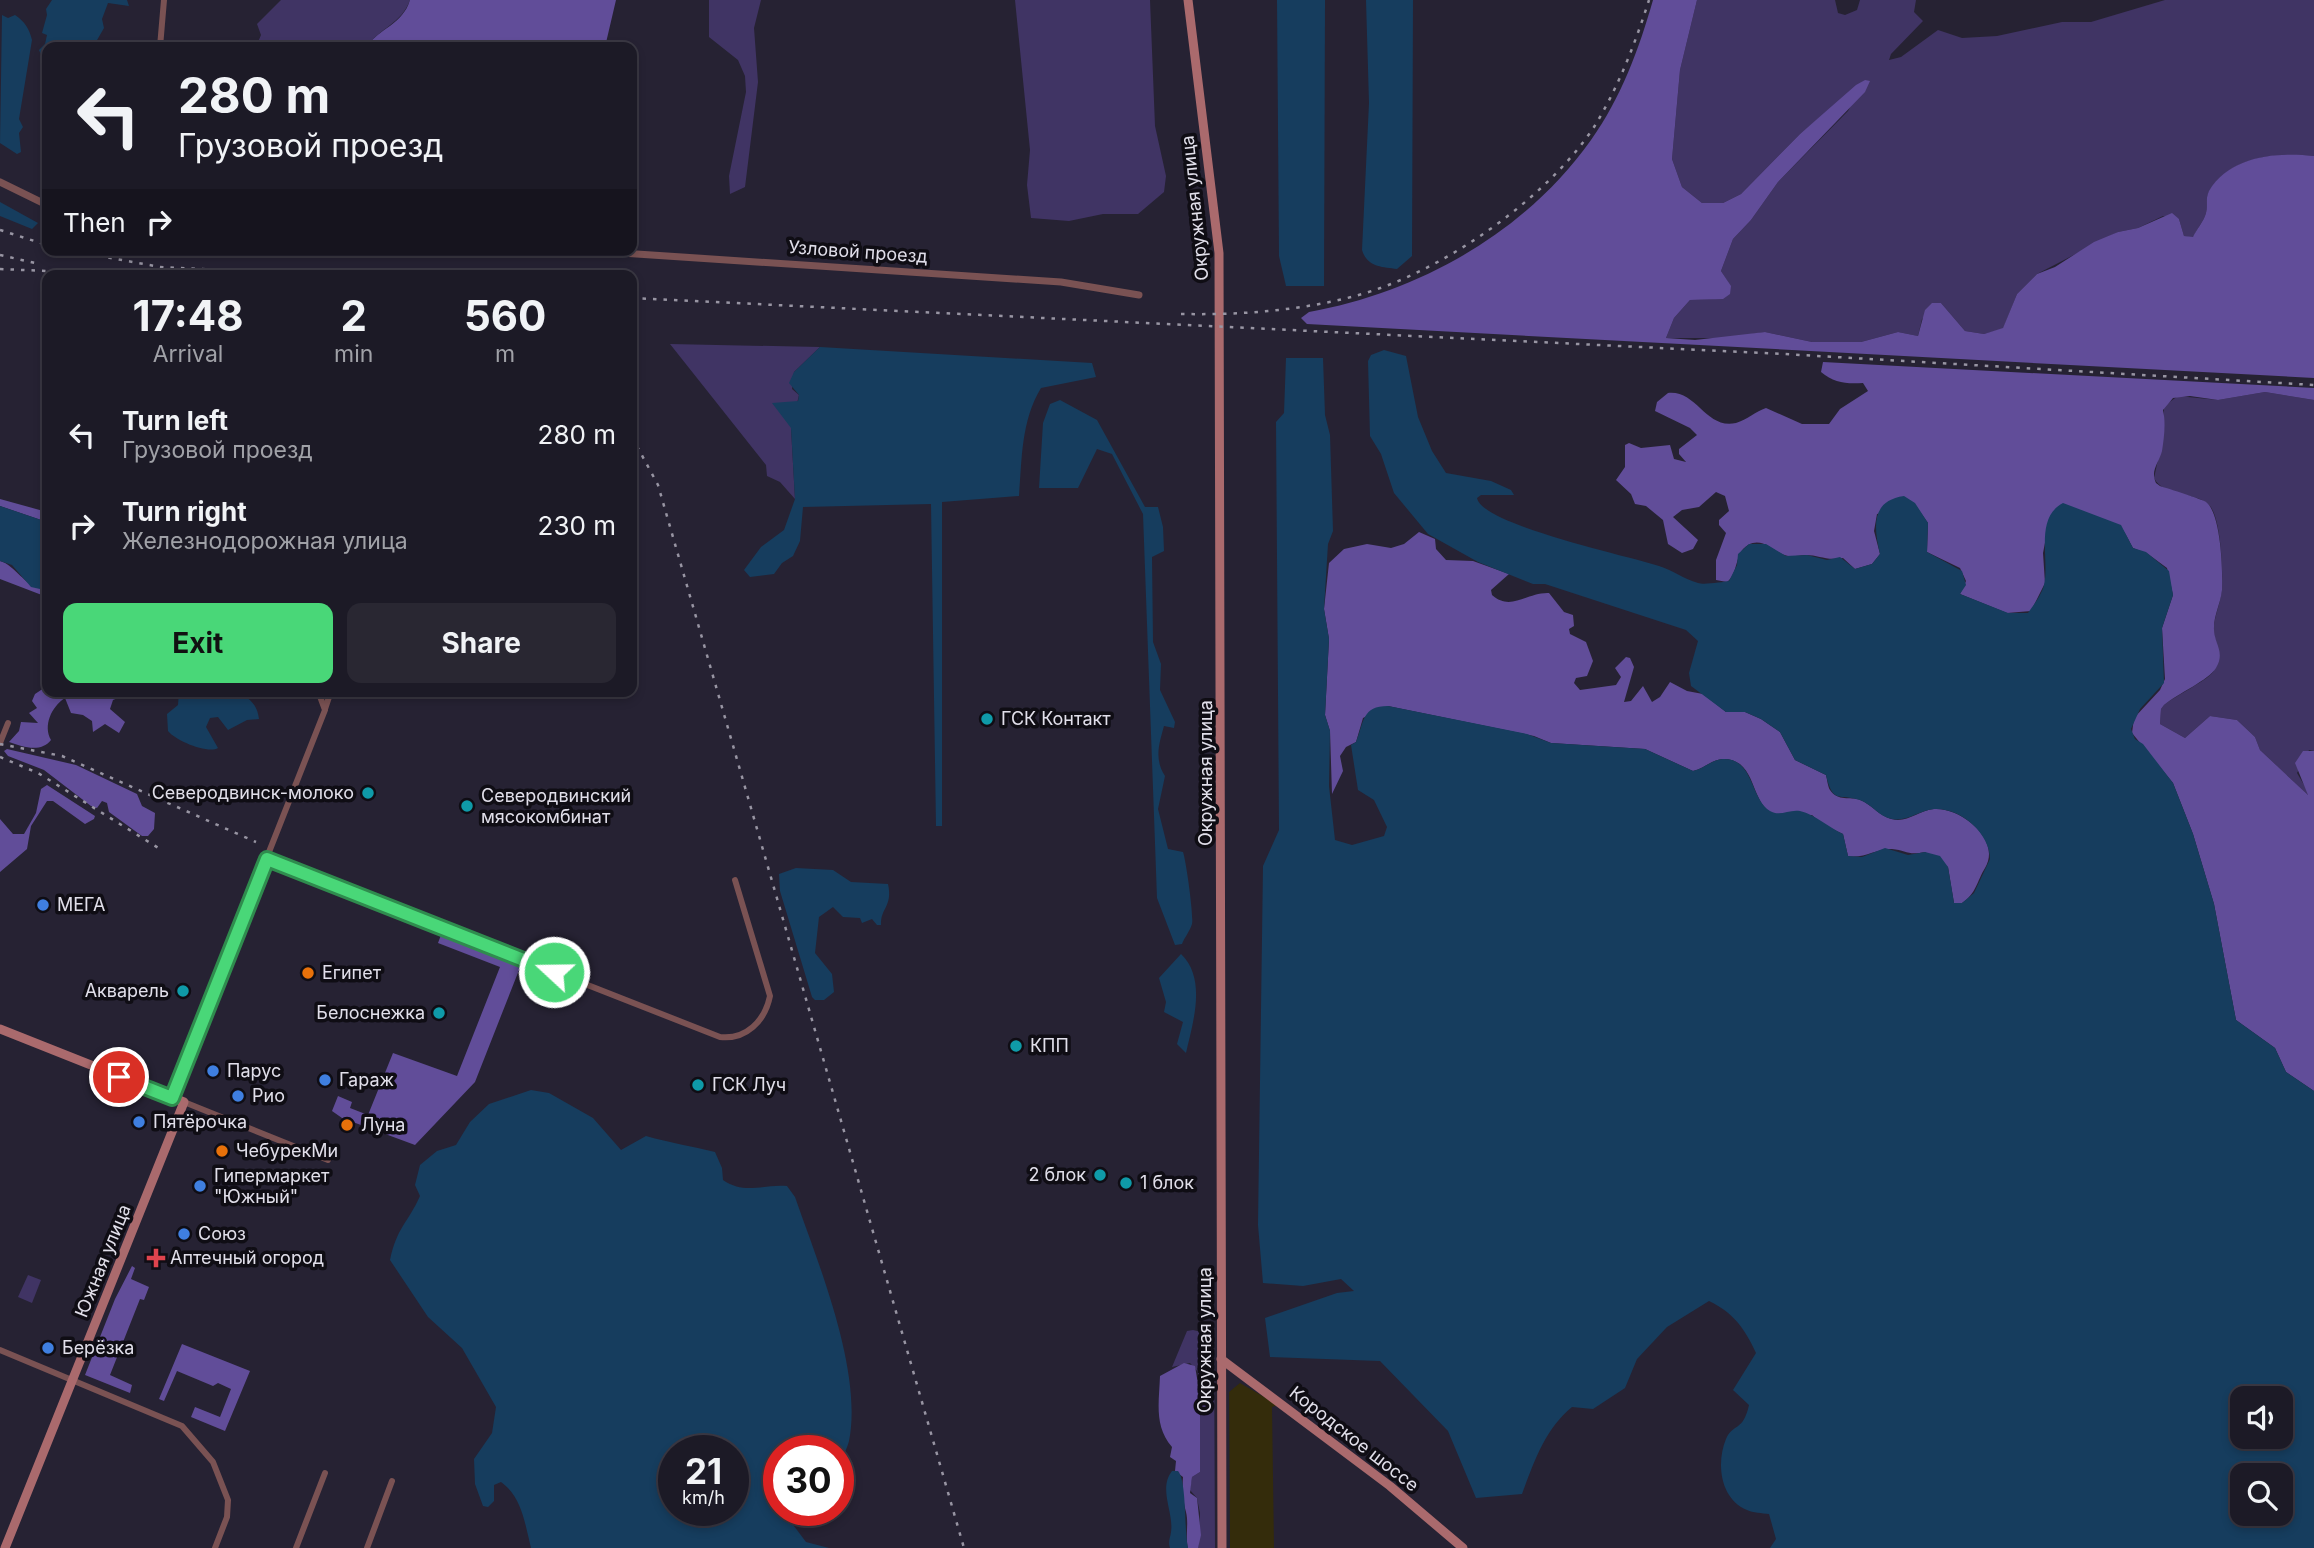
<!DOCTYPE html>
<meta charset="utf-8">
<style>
body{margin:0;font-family:Inter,sans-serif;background:#292732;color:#f1f3f6;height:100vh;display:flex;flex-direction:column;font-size:26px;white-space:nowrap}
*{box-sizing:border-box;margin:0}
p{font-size:23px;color:#a0a1a7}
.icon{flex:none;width:38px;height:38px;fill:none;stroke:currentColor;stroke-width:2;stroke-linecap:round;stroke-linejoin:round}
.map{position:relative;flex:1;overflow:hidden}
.panel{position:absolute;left:42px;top:270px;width:595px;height:427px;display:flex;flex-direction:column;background:#1c1a26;border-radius:14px;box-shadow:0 4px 10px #0003,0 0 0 2px #3a3843}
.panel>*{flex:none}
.hud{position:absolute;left:42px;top:42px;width:595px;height:214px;border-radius:14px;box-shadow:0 4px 10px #0003,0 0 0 2px #3a3843;background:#1c1a26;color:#f1f3f6;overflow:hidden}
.fabs{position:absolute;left:2230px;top:1386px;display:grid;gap:14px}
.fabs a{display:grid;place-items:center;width:63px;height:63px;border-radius:14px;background:#1c1a26;box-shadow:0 4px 10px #0003,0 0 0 2px #3a3843;font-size:35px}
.speed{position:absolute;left:658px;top:1435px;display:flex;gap:14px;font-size:35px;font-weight:700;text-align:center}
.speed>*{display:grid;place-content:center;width:91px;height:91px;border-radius:50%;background:#1c1a26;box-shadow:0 4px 10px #0003,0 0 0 2px #3a3843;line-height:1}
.speed small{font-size:18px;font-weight:400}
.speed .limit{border:10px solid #d22;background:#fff;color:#111}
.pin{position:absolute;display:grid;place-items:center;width:60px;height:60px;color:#fff;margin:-30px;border:4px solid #fff;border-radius:50%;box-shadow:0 2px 7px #0007}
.me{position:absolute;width:77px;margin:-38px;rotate:291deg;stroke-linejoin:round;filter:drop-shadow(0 0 5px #0008)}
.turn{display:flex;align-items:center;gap:24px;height:147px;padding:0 21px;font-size:32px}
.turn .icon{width:91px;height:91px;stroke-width:2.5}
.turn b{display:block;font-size:49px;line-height:60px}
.then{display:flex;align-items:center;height:66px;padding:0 21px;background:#0003;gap:14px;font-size:26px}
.eta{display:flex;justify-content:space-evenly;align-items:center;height:119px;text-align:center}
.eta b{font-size:42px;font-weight:700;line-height:49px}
.action{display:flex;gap:14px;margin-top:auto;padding:14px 21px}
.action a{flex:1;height:80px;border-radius:14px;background:#49d778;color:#111;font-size:28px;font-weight:700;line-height:80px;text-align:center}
.action a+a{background:#292732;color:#f1f3f6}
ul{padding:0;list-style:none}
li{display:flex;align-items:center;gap:21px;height:91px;padding:0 21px}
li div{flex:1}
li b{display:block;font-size:26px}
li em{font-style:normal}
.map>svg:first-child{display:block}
.green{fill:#403464}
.forest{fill:#614d99}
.sand{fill:#342c0b}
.water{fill:#163d5e;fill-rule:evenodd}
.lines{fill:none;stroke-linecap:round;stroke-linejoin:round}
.minor{stroke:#7a5253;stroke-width:6}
.tertiary{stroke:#7a5253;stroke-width:7}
.secondary{stroke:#aa6a6d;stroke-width:9}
.rail{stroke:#9895a3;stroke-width:2.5;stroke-dasharray:3.5 7;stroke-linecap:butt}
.route-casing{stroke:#2f8c4e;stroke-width:18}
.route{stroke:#49d778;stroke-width:12}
.culture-dot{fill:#0f9aa8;stroke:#0f0d14;stroke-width:2.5}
.shop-dot{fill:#3f7fe0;stroke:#0f0d14;stroke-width:2.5}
.food-dot{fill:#e8710a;stroke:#0f0d14;stroke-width:2.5}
.health-dot{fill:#e0444e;stroke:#0f0d14;stroke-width:2.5}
.labels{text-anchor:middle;stroke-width:7;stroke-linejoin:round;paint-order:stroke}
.street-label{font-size:18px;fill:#e1dfea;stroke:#0f0d14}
.poi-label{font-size:18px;fill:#e1dfea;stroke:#0f0d14;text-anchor:start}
</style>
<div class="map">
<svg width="2314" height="1548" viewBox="0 0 2314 1548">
<rect width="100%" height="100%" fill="#262233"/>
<g class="green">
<path d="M281,0H410C402,23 380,28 366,47H256L261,35L257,24Z"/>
<path d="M709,0H761L754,28L758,82L745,187L730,194L729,176L746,92L745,76L738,60L709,37Z"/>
<path d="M1015,0H1150L1155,126L1166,176L1164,192L1138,214H1103L1069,221L1031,218L1027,185L1030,150Z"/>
<path d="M1697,0H1835L1838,13L1845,15L1857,10L1860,0H1916L1914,12L1923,21L1891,54L1889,60L1901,57L1938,30L1962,38L1997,36L2062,22H2091L2165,0H2314V156C2277,153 2231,155 2209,192C2205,199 2208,205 2206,213C2204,221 2196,230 2193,238L2184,236L2179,219L2163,216L2138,228L2118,232L2037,274L2017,294L2003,329L1984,334L1965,331L1941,303L1922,319L1918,336L1898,332L1861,342H1812L1765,332L1727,338H1666L1674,318L1690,300L1715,299L1728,282L1721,271L1733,239L1751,220L1778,182L1848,111L1865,80L1800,134L1741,194L1723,203H1702L1682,187L1672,159L1680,70Z"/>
<path d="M670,344L820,347L794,372L792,389L799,395L791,428L795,499L780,482L767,476L766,465Z"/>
<path d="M2265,392L2314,400V751L2309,750L2297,773L2313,800L2260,750L2255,737L2237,720L2210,716L2185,738L2160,724L2161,709L2164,705C2175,696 2208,680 2213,672C2226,653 2212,643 2214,626C2215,614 2221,602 2222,589C2223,571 2221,519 2210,506C2197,491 2164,498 2154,478L2164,432V406L2178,396L2218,400Z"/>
<path d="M28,1275L41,1280L32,1303L18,1297Z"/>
<path d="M1193,1330L1210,1334L1214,1342L1215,1548H1198L1200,1513L1197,1498L1190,1490L1192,1477L1200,1472V1416L1203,1410L1212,1406L1210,1397L1199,1387L1198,1372L1190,1363L1172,1367L1187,1331Z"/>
</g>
<g class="forest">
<path d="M410,0H616L605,47H366C380,28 403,24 410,0Z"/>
<path d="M1653,0H1697L1680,70L1672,159L1682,187L1702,203H1723L1741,194L1800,134L1856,85L1865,80L1870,81L1865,92L1778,182L1751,220L1733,239L1721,271L1731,286L1730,294L1723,299L1690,300L1674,318L1666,338L1695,340L1765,332L1812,342H1861L1898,332L1918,336L1925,310L1932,303H1941L1965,331L1984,334L2003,328L2017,294L2037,274L2055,267L2094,242L2118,232L2138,228L2172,213L2179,219L2184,236L2193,237C2196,230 2204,221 2206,213C2208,205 2205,199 2209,191C2230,155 2278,152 2314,156V378L1307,324L1301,318L1309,312C1419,292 1525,233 1591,140C1621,98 1639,49 1653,0Z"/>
<path d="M1823,362L2314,388V400L2265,392L2218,400L2190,396L2173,398L2163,410C2166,423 2164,438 2162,451C2159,463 2150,470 2156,483L2160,486C2169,489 2202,499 2206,502C2221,513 2223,571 2222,590C2221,602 2214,615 2214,627C2213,643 2226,651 2216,668C2209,680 2177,694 2164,705L2161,709L2160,724L2185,738L2210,716L2237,720L2255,737L2260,750L2308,795L2295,763L2303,751H2314V1091L2286,1072L2275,1048L2236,1020L2214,904L2193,834L2173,783L2132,733L2134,718L2160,690L2165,679L2162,628L2173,595L2167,568L2148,554L2133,548C2120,523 2123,527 2097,517C2071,507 2078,508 2050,517L2043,553L2045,583L2031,611L2007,613L1960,594L1966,581L1960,568L1927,552L1928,523L1916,506L1877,514L1874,531L1880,554L1872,564L1855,569L1843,558C1825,561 1820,555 1805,555C1800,555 1794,557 1788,556C1774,554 1764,536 1748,545C1734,553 1739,573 1727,582L1716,580V560L1726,533L1719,525V520L1729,511L1725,496L1716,492L1699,507L1682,510L1673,517L1698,540L1693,549L1682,553L1668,544L1663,520L1646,506L1635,504L1631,494L1616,480L1625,467V445L1629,443L1641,448L1670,445L1674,459L1686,462L1679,454V449L1697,435L1690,428L1655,411L1657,402L1668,393C1697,390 1706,430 1736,423C1747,420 1756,411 1766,408L1802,424H1829L1840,409L1868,391L1863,383C1846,384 1834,383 1821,372Z"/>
<path d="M0,499L47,512V522L0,506Z"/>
<path d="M1419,532L1435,539L1436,549L1446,560L1473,561L1509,574L1491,590L1492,595C1511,612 1527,592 1549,593L1564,612L1573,615L1574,626L1569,629L1570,634L1586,642L1593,661L1587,676L1576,678L1574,683L1580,690L1616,685L1621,677L1615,668L1626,657L1630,658L1634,667L1624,702L1631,701L1643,686L1652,702L1660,697L1670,682L1687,691L1703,694L1726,712H1745L1761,719L1780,732L1795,760L1826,775C1827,779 1828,787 1830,790C1838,802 1850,796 1860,800C1873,805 1882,820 1898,820C1910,820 1921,810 1934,809C1961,807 2002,840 1985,868C1977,881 1976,894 1962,903H1954L1948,867L1925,852C1908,856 1906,850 1892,849C1877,848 1864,859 1848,856L1843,834L1822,824L1812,815C1801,815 1789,817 1778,815C1748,809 1760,759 1723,759C1713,759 1703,769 1693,771L1645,749L1551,743L1534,736L1388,706L1363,718L1356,742L1346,747L1340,756L1343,771L1332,794L1330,731L1325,715L1329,639L1324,609L1329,563L1344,549L1367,544L1391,548L1404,544Z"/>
<path d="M0,561C18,566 29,595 47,585V597L0,579Z"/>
<path d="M44,688H47V691H135L113,700L110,709L125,722L119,733L105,724L93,732L92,721L83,715L71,713L65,698C51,707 43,726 51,740C41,753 23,747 9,742L19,731L21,722L38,723L29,713L37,708L32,701L35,694Z"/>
<path d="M7,749L76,765L137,794L142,806L155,813L154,829L148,836H142L109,812L107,803L102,801L97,808L91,806L44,770L8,756L4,751Z"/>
<path d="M47,785L95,816L94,819L85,824L53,801H47L31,826L27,849L0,872V819L13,834H24L36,813L41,789Z"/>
<path d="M441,935L521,965L475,1082L415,1145L342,1118L332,1111L338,1096L352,1102L350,1108L368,1115L393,1053L457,1076L500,967L438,943Z"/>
<path d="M132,1266L135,1268L131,1279L149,1287L144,1300L140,1299L110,1375L132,1385L130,1393L85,1375L115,1299Z"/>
<path d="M182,1344L250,1371L225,1431L191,1417L195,1407L220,1417L231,1389L218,1383L213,1386L177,1371L164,1401L159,1399Z"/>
<path d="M1184,1363L1195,1366L1198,1384L1210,1397L1212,1406L1200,1415V1472L1192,1477L1190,1493L1197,1498L1201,1535L1198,1548H1188C1185,1536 1189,1524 1186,1512C1183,1501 1182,1490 1183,1477L1175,1471L1176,1461L1170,1457L1172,1447C1154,1426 1159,1403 1160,1376Z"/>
</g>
<path class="sand" d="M1240,1383L1278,1405L1272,1407L1274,1548H1230L1229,1392Z"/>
<g class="water">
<path d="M52,0H127L129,6L108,3L102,19L104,28L93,47H47V69L39,50L45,44L47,35L42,33L47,15L46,9Z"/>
<path d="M1277,0H1325L1324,286H1286L1279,256Z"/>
<path d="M1366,0H1413L1412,256L1397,269C1382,267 1367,267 1362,250L1369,103Z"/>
<path d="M2,15L8,18L15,15C25,22 29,28 32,40L19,119L23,127L19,133L21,152L17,154L0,143Z"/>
<path d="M0,202L38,223L32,229L0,216Z"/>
<path d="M820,347L1092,363L1096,377L1041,388C1021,421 1022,459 1019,496L942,502V826H936L931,504L803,507L800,541L793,556L782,563L774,574L750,577L744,570L761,547L784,530L795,499L791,428L772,403L798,401L799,395L789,383L794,372Z"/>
<path d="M1384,350L1406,356L1418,417L1432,451L1446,473L1491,481L1511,490L1514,495H1481L1477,498C1482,525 1629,556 1659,566C1672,570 1684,579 1698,583C1704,585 1723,582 1729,581L1737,565L1738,554L1749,544H1766L1786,556L1807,555L1827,560L1840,557L1855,569L1872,564L1880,554C1874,528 1870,501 1904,496L1915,503L1928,523L1927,552L1962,571L1966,585L1960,594L2008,613H2028C2033,606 2042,594 2044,585C2050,560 2034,518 2063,503L2121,525L2133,548L2146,552L2169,571L2173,595L2162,628L2164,683L2140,709L2131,729L2135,739L2143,744L2173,783L2193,834L2214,904L2236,1020L2275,1048L2286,1072L2314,1091V1548H1770L1776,1539L1769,1514C1762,1513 1753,1513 1747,1510C1720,1499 1716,1463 1726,1439C1733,1423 1743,1432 1749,1405L1733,1390L1756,1353C1745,1329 1734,1313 1709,1301L1667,1327L1637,1359L1625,1388L1593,1409L1572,1407C1545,1429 1534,1462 1522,1494L1476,1498L1448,1431L1380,1361L1270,1357L1265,1318L1337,1293L1354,1291L1341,1279L1303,1286L1263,1283L1258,1225L1263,866L1279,830L1276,422L1284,413L1286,358H1323L1325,415L1330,435L1333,531L1328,544L1324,609L1329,639L1325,715L1330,731L1329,786L1335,840L1352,845L1384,836L1387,827L1374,800L1358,790L1351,745L1356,742C1364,722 1362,706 1388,706L1527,734L1551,743L1645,749L1693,771C1703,769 1712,760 1722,759C1754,757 1750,799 1770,811C1780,817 1789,809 1800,811C1816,815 1828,827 1843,834L1848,856L1862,857L1885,848L1908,855L1925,852L1940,856L1948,867L1954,903H1962L1974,893L1990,859C1990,833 1960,807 1934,809C1920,810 1907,822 1892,819C1879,817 1872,804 1860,800C1839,793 1833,805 1826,775L1795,760L1780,732L1761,719L1745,712H1726L1691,686L1689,673L1698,641L1686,630L1545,584H1533L1478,562L1428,534L1394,493L1381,454L1370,436L1368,361L1371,355ZM2242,1398H2280V1437H2242ZM2242,1475H2280V1514H2242Z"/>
<path d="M1060,400L1097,420L1145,507H1158L1163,527L1164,551L1152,557L1153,642L1161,664L1160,690L1175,722L1174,728L1164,726C1159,744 1154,759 1165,776L1158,809L1168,849L1183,852C1186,860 1194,917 1192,924C1190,931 1184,938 1182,944L1175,945L1157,898L1143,514L1112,454L1097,449L1078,488H1039L1043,423L1050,404Z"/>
<path d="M0,506L47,522V585L40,589L31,587L12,565L0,561Z"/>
<path d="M179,691C206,691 255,682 259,719L247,720L228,730L218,717L210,718L206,727L218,748C208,754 176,741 168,731L167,714L178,705Z"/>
<path d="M796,868L833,870L851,882L888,884C893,907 880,908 881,925H877L872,919L862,923L860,918L843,917L833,907L819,917L815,953L832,974L834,992L824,1000H815L812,997L780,891L779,874Z"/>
<path d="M1181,954C1207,979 1193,1022 1186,1053L1177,1044L1183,1022L1164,1012L1166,1002L1159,978Z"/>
<path d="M531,1090L549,1093L593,1118L621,1150L646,1136C670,1143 692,1146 715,1152L722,1168L723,1180C745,1195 762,1184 787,1186L795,1197C818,1263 863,1371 849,1441C847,1449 842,1458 838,1465V1451H779V1510H787L785,1514L806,1542L829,1548H531C525,1524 522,1497 501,1482L494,1485V1501L488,1507L483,1506L475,1484L474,1459L492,1433L496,1407L462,1348L428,1317L390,1260C397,1227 408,1223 420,1196L415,1185L420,1165L437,1151L456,1145L470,1122L489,1104ZM674,1451H733V1510H674Z"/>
<path d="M1172,1471H1178C1187,1481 1184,1531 1188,1548H1170C1168,1541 1170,1539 1171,1532C1174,1512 1158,1489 1172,1471Z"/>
</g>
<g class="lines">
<g class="minor">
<path d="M160,47L164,0"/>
<path d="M325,709L331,691"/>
<path d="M0,743L8,723"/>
<path d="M267,859L720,1037C746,1040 765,1021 770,996L735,880"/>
<path d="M172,1098L325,710L318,691"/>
<path d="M184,1102L328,1160"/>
<path d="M0,1350L182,1426L213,1462L228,1500L227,1517L215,1548"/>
<path d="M296,1548L325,1473"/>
<path d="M367,1548L392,1481"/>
</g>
<g class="tertiary">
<path d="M0,182L47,205"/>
<path d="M576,250L1061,282L1139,295"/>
</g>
<g class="secondary">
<path d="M1188,0L1219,253L1222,1548"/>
<path d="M0,1029L184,1102L5,1548"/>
<path d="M1221,1359L1390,1486L1463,1548"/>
</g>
<g class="rail">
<path d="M0,230L47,245"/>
<path d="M67,250L160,267L330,275"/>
<path d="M0,255L35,263"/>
<path d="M0,269L139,275"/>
<path d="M632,298L1784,354L2314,385"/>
<path d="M1181,314C1239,315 1298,311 1355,296C1439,274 1546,200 1594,127C1618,88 1635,44 1649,0"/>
<path d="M632,437L658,485L964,1548"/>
<path d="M0,744L62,756L256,842"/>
<path d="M0,757L38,773L160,849"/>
</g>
</g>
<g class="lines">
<g class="route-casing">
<path id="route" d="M119,1077L172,1098L267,859L554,972"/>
</g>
<use href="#route" class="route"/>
</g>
<g class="culture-dot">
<circle cx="987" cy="719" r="7"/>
<circle cx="368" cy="793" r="7"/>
<circle cx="467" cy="806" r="7"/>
<circle cx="183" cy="991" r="7"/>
<circle cx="439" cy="1013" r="7"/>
<circle cx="1016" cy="1046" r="7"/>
<circle cx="698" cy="1085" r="7"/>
<circle cx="1100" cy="1175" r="7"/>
<circle cx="1126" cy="1183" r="7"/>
</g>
<g class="shop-dot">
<circle cx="43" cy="905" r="7"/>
<circle cx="213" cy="1071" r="7"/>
<circle cx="325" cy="1080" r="7"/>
<circle cx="238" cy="1096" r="7"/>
<circle cx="139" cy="1122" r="7"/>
<circle cx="200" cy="1186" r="7"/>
<circle cx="184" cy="1234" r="7"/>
<circle cx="48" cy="1348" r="7"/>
</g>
<g class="food-dot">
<circle cx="308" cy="973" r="7"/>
<circle cx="347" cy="1125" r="7"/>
<circle cx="222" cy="1151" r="7"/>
</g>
<path class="health-dot" d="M152.5 1247.5h7v7h7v7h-7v7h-7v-7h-7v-7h7z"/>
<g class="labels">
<g class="street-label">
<text transform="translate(1195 208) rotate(-96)" y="6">Окружная улица</text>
<text transform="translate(858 252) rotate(4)" y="6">Узловой проезд</text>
<text transform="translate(1206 773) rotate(-90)" y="6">Окружная улица</text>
<text transform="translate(103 1261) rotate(-68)" y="6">Южная улица</text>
<text transform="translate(1205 1340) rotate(-90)" y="6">Окружная улица</text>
<text transform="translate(1354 1439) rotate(38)" y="6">Кородское шоссе</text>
</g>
<g class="poi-label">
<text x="1001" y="725">ГСК Контакт</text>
<text x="354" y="799" text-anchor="end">Северодвинск-молоко</text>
<text x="481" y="802">Северодвинский<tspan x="481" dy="21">мясокомбинат</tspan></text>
<text x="57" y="911">МЕГА</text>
<text x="322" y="979">Египет</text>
<text x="169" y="997" text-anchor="end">Акварель</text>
<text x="425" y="1019" text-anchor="end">Белоснежка</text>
<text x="1030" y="1052">КПП</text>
<text x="227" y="1077">Парус</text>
<text x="339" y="1086">Гараж</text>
<text x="712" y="1091">ГСК Луч</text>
<text x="252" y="1102">Рио</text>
<text x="153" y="1128">Пятёрочка</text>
<text x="361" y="1131">Луна</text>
<text x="236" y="1157">ЧебурекМи</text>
<text x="1086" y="1181" text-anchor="end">2 блок</text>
<text x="214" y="1182">Гипермаркет<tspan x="214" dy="21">"Южный"</tspan></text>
<text x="1140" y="1189">1 блок</text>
<text x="198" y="1240">Союз</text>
<text x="170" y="1264">Аптечный огород</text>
<text x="62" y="1354">Берёзка</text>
</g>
</g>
</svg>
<div class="fabs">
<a><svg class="icon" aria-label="sound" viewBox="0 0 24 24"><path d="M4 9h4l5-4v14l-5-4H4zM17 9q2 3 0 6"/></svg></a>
<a><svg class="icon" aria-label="search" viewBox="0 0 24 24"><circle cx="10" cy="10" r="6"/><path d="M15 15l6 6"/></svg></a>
</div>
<div class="speed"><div>21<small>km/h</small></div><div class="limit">30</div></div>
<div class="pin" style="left:119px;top:1077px;background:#d93025"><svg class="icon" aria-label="arrive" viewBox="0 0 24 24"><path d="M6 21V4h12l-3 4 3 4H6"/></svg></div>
<svg class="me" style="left:554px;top:972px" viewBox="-20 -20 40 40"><circle r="17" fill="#49d778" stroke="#fff" stroke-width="3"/><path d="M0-11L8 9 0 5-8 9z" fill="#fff"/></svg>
<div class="hud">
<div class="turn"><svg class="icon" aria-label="left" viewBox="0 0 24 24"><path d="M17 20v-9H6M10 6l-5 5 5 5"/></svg><div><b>280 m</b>Грузовой проезд</div></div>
<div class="then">Then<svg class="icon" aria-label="right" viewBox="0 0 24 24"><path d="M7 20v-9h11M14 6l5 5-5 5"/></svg></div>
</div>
<section class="panel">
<div class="eta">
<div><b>17:48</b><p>Arrival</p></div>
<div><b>2</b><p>min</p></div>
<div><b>560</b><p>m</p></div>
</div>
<ul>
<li><svg class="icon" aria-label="left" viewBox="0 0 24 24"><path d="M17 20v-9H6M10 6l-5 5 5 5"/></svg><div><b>Turn left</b><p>Грузовой проезд</p></div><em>280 m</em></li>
<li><svg class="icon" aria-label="right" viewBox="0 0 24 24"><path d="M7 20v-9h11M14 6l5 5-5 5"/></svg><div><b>Turn right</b><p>Железнодорожная улица</p></div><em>230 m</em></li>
</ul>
<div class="action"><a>Exit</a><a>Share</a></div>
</section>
</div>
